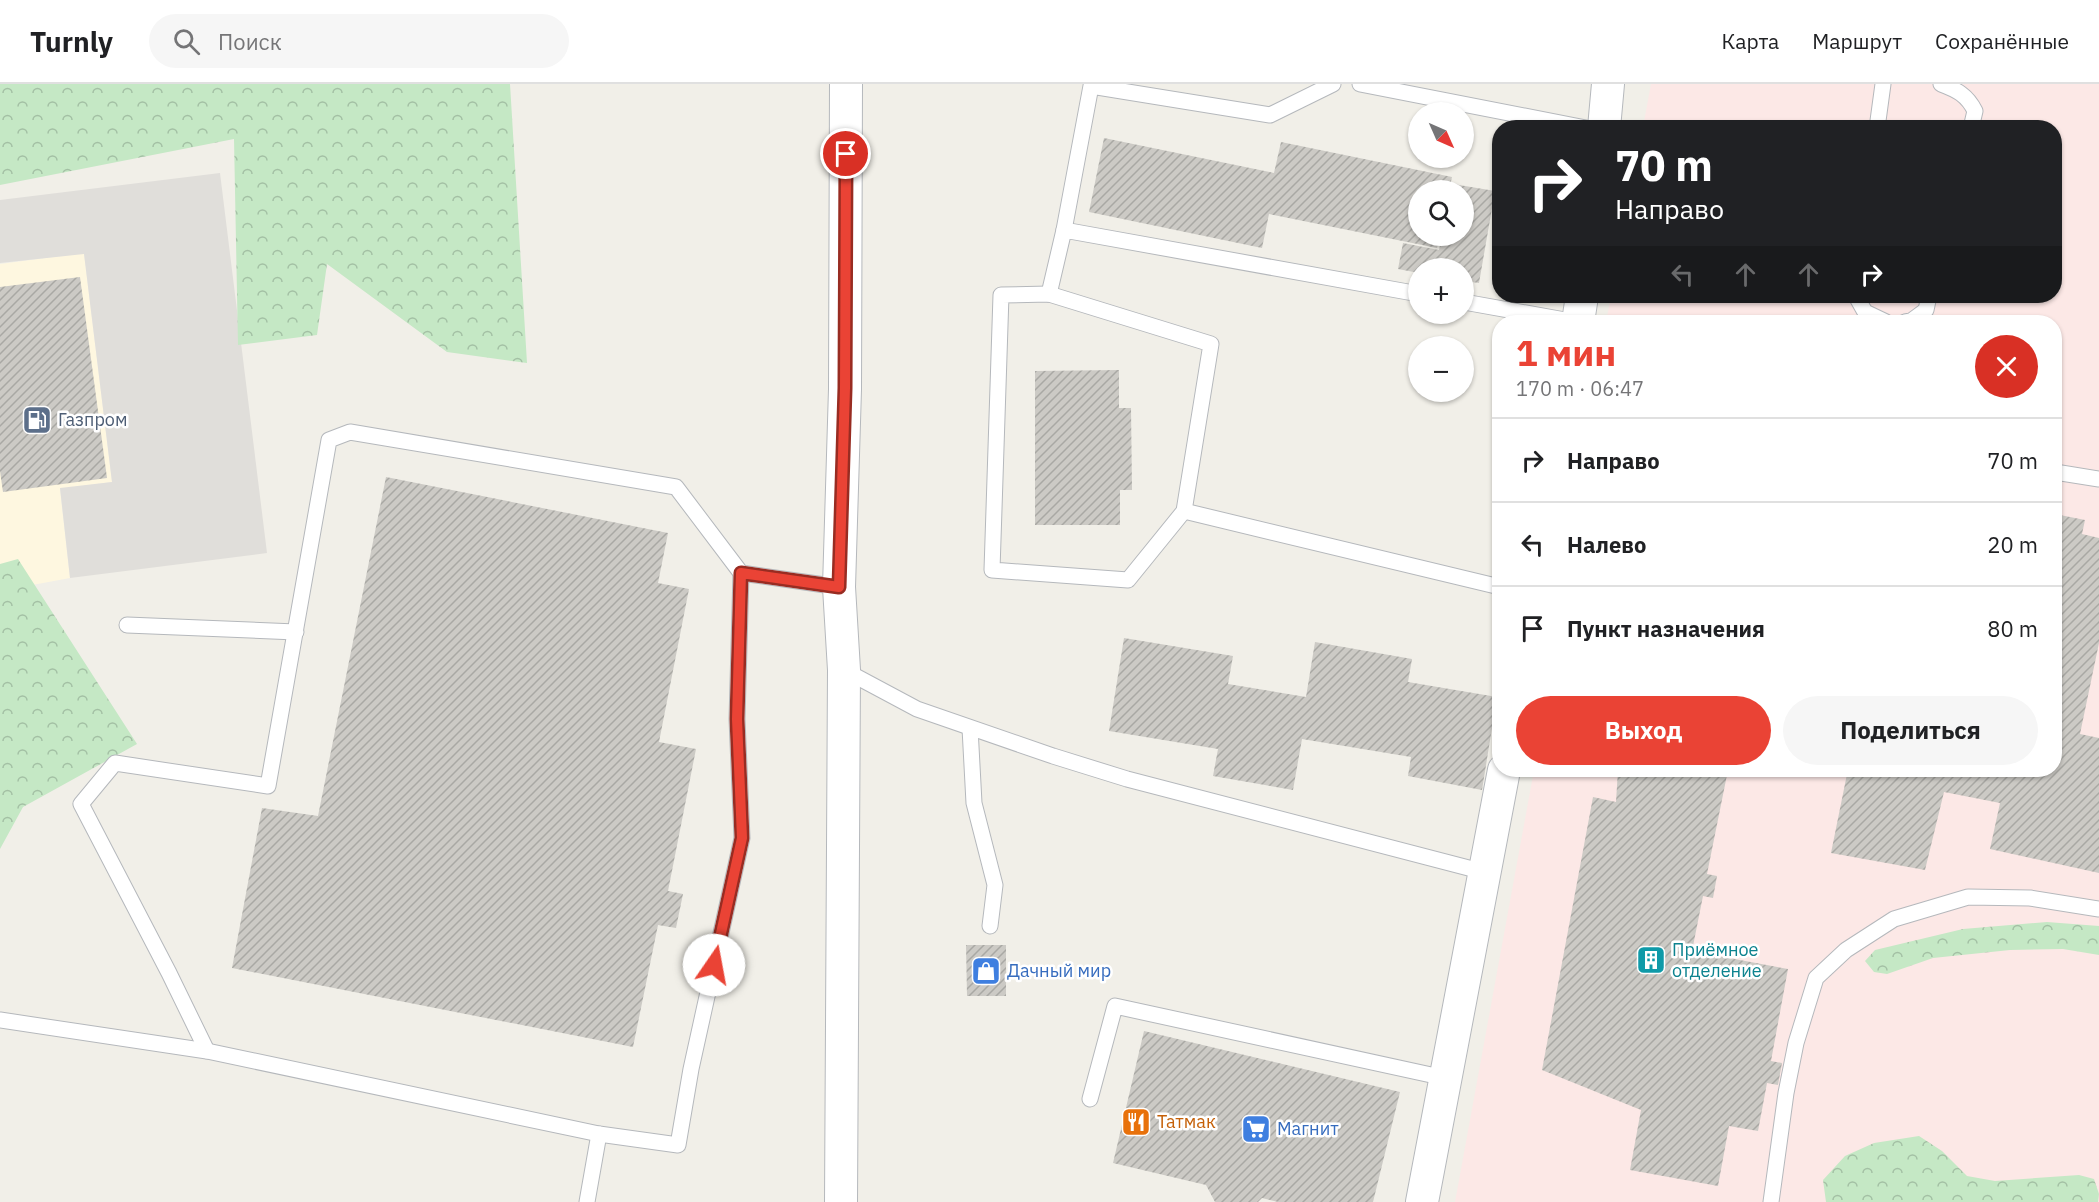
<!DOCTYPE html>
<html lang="ru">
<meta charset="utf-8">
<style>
body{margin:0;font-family:"IBM Plex Sans",sans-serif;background:#f6f6f6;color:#202124;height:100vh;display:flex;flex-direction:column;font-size:22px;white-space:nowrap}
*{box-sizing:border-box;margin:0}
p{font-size:20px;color:#757577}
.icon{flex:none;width:33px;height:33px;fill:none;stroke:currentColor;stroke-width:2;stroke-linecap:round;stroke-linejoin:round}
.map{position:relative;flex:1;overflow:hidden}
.panel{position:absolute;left:1492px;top:231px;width:570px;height:462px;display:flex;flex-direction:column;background:#fff;border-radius:24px;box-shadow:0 2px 4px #0004}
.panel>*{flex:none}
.hud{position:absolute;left:1492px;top:36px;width:570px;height:183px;border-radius:24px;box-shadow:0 2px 4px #0004;background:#202124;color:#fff;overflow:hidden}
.needle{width:39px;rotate:135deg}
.buttons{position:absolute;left:1408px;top:18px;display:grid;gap:12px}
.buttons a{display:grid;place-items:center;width:66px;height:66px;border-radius:50%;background:#fff;box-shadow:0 2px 4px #0004;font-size:30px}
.pin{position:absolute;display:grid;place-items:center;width:51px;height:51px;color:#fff;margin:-26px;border:3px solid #fff;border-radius:50%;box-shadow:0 2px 6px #0007}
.me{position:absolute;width:66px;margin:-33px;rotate:12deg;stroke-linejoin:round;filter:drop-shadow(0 0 4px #0008)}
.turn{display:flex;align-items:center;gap:21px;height:126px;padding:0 24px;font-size:27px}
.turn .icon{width:78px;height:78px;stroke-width:2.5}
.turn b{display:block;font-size:42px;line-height:51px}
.lanes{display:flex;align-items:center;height:57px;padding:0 24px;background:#0003;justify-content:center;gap:30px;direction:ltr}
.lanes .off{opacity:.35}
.round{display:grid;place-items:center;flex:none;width:63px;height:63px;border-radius:32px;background:#f6f6f6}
.overview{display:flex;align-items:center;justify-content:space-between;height:102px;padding:0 24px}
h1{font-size:36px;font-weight:700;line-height:45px;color:#ea4335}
.button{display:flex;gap:12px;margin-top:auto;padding:12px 24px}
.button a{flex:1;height:69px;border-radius:36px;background:#ea4335;color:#fff;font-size:24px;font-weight:700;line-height:69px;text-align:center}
.button a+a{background:#f6f6f6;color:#202124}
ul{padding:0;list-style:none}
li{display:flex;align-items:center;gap:18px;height:84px;padding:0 24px;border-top:2px solid #e0e0e0}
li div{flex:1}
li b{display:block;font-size:22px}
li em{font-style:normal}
header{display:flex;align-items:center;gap:36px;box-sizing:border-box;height:84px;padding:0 30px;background:#fff;border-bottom:2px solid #e0e0e0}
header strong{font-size:28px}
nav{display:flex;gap:33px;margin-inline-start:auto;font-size:21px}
.search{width:420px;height:54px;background:#f6f6f6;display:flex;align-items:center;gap:15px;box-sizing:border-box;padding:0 21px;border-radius:33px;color:#757577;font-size:22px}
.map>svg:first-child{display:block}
.commercial{fill:#fef7e0}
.industrial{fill:#e0deda}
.medical{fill:#fce8e6}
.forest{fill:url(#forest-crowns)}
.building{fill:url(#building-hatch)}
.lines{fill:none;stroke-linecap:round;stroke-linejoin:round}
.lane-casing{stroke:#b5b8bc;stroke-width:17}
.street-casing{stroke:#b5b8bc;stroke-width:34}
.lane{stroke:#fff;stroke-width:15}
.street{stroke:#fff;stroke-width:32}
.route-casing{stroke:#982c22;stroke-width:15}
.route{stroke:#ea4335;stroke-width:10}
.labels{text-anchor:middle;stroke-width:5;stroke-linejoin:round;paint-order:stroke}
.service-label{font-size:18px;fill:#4e5e75;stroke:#fff;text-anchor:start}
.culture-label{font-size:18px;fill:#0d838f;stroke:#fff;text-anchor:start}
.shop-label{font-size:18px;fill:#366cbe;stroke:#fff;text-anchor:start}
.food-label{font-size:18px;fill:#c56008;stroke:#fff;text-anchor:start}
</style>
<header>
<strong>Turnly</strong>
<div class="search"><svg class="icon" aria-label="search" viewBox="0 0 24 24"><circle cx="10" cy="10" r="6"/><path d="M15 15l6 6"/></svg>Поиск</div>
<nav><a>Карта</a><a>Маршрут</a><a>Сохранённые</a></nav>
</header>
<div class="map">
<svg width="2099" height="1118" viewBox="0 0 2099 1118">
<defs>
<pattern id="forest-crowns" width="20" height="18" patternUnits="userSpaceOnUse" patternTransform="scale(1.5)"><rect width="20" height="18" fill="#c5e8c5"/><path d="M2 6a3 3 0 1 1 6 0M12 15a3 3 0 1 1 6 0" fill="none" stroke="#a3c0a4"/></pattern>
<pattern id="building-hatch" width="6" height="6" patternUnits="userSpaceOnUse" patternTransform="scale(1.5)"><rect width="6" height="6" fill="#cccac5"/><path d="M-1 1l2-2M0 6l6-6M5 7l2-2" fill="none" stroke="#a9a8a4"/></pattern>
</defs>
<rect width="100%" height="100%" fill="#f1efe8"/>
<path class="commercial" d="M84,169L112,398L60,405L70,494L0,507V180Z"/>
<path class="industrial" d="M220,89L267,469L70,494L60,404L112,398L84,170L0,179V116Z"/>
<path class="medical" d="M1651,0H2099V1118H1455L1534,686H2055V238H1606L1611,212H2055V44L1643,43Z"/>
<g class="forest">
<path d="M0,0H510L527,279L447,268L327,180L317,251L238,261L234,55L0,101Z"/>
<path d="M18,475L137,660L23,723L0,765V480Z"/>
<path d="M2047,838L2099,842V871L2063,865L2010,866L1933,874L1887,890L1874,888L1865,877L1875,866L1963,845Z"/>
<path d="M1919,1052L1942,1067L1967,1092L1995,1097L2079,1091L2094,1095L2099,1110L2098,1118H1826L1823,1096L1845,1072L1874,1059Z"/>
</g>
<g class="building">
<path d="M1104,54L1274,89L1281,58L1452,93L1449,106H1419V152H1440L1437,164L1269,130L1262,164L1089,128Z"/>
<path d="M1453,100L1495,107L1479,199L1464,197V184H1419V189L1398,185L1403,159L1439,166L1442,152H1464V106H1452Z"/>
<path d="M80,193L107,394L3,408L0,387V203Z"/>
<path d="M1119,286V324H1131L1132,406H1120V441H1035V287Z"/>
<path d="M386,393L668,449L658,499L689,505L659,658L696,665L668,807L683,810L676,844L658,841L633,963L232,884L262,724L318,732Z"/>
<path d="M2055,430L2085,436L2082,450L2099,454V559L2080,650L2099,654V789L1990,765L2000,719L1944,708L1925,786L1831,769L1847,690L1832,686H2055Z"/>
<path d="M1124,554L1233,572L1228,600L1306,613L1315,558L1412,575L1408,598L1497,613L1482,706L1408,692L1411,673L1302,655L1293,706L1213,692L1218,665L1109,647Z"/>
<path d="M1618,686H1728L1707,790L1717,792L1713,814L1703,812L1692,867L1788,885L1771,977L1782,979L1778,1001L1767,999L1758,1047L1729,1042L1718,1102L1630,1086L1641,1026L1542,986L1593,713L1616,718Z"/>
<path d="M966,861H1006V912H967Z"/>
<path d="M1144,947L1400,1008L1373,1118H1278L1262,1114L1258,1118H1215L1206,1101L1113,1079Z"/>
</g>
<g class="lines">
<g class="lane-casing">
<g id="lane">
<path d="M1360,0L1586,44"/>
<path d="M1941,0C1957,6 1967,11 1975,27L1971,44"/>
<path d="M1877,44L1883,0"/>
<path d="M1064,146L1091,2L1270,31L1333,0"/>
<path d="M1049,210L1211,260L1184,427L1128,496L992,486L1001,211Z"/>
<path d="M1049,210L1064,146L1419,210"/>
<path d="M1856,212L1865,228L1886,238"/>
<path d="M1464,218L1576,238"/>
<path d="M1905,238L1911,237L1926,226L1929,212"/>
<path d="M2055,388L2099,395"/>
<path d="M1184,427L1500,503"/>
<path d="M127,541L296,548"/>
<path d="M844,586L917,625L1053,672L1127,695L1484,788"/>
<path d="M970,644L974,719L995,801L990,842"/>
<path d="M0,936L207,967L599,1050L678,1061L691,985L742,754L737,635L741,489"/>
<path d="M207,967L169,889L81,720L115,679L268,702L329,356L350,348L676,403L741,489L839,503"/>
<path d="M1090,1015L1115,922L1445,994"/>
<path d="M587,1118L599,1050"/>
<path d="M1771,1118L1786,1009L1796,959L1816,894L1846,866L1894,835L1968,813L2030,814L2099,825"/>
</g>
</g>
<g class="street-casing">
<g id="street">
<path d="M1604,44L1608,0"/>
<path d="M1578,238L1582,212"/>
<path d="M841,1118L844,586L839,503L845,305L846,0"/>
<path d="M1422,1118L1504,686"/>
</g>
</g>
<use href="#lane" class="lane"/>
<use href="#street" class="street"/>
</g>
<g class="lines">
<g class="route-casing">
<path id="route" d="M714,881L742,754L737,635L741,489L839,503L845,304L846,70"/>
</g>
<use href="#route" class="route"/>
</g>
<defs>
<g id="fuel-square" transform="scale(1.5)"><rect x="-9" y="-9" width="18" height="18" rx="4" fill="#5c6f8a" stroke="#fff"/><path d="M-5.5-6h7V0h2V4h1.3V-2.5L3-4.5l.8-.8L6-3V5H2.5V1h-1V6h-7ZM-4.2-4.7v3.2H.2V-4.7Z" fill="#fff"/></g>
<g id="building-square" transform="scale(1.5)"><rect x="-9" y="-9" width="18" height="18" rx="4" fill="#0f9aa8" stroke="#fff"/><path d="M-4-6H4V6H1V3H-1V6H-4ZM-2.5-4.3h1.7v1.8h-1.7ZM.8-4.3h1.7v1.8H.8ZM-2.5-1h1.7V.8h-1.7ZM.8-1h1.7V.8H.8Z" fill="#fff"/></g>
<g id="shop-square" transform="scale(1.5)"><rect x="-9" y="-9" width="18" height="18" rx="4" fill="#3f7fe0" stroke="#fff"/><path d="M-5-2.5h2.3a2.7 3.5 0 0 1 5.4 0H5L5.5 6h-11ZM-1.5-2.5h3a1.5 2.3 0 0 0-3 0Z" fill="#fff"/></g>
<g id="restaurant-square" transform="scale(1.5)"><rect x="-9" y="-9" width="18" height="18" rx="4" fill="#e8710a" stroke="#fff"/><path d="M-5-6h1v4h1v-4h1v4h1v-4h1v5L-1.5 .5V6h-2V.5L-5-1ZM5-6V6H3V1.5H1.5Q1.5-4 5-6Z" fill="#fff"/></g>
<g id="supermarket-square" transform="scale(1.5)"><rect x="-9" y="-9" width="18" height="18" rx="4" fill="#3f7fe0" stroke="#fff"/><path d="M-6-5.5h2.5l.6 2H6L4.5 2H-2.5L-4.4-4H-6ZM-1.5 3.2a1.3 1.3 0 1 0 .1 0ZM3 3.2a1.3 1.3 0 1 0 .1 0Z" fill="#fff"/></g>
</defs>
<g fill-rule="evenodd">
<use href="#fuel-square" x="37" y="336"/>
<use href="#building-square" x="1651" y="876"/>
<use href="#shop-square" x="986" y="887"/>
<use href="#restaurant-square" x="1136" y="1038"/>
<use href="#supermarket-square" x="1256" y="1045"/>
</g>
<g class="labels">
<g class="service-label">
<text x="58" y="342">Газпром</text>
</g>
<g class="culture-label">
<text x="1672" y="872">Приёмное<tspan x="1672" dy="21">отделение</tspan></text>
</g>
<g class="shop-label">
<text x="1007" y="893">Дачный мир</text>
<text x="1277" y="1051">Магнит</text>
</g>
<g class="food-label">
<text x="1157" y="1044">Татмак</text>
</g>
</g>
</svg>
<div class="buttons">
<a><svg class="needle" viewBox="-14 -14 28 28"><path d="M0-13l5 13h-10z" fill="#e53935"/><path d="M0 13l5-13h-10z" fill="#757577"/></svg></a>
<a><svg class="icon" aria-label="search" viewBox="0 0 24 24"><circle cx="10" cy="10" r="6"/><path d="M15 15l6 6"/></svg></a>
<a>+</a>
<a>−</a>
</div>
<div class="pin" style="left:846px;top:70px;background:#d93025"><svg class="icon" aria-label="arrive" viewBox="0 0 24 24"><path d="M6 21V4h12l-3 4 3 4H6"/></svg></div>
<svg class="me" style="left:714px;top:881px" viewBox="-20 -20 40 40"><circle r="19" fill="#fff"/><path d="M0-13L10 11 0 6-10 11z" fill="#ea4335"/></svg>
<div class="hud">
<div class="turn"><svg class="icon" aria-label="right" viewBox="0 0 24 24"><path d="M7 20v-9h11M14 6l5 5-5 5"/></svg><div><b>70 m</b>Направо</div></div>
<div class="lanes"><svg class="icon off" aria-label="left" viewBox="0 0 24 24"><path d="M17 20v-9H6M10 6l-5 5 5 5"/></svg><svg class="icon off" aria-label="ahead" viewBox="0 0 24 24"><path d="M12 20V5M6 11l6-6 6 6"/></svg><svg class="icon off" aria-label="ahead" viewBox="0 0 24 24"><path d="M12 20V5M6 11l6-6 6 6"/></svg><svg class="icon" aria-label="right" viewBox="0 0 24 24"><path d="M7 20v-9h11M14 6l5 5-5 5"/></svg></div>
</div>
<section class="panel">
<div class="overview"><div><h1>1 мин</h1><p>170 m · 06:47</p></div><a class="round" style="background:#d93025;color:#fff"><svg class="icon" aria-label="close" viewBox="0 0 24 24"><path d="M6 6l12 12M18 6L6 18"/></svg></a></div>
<ul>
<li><svg class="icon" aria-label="right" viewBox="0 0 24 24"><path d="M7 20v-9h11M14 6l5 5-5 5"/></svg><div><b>Направо</b></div><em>70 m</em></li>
<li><svg class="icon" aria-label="left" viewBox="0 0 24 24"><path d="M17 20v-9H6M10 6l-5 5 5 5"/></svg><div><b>Налево</b></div><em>20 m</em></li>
<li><svg class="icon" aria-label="arrive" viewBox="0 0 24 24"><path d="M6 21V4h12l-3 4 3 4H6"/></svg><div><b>Пункт назначения</b></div><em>80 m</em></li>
</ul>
<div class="button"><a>Выход</a><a>Поделиться</a></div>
</section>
</div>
